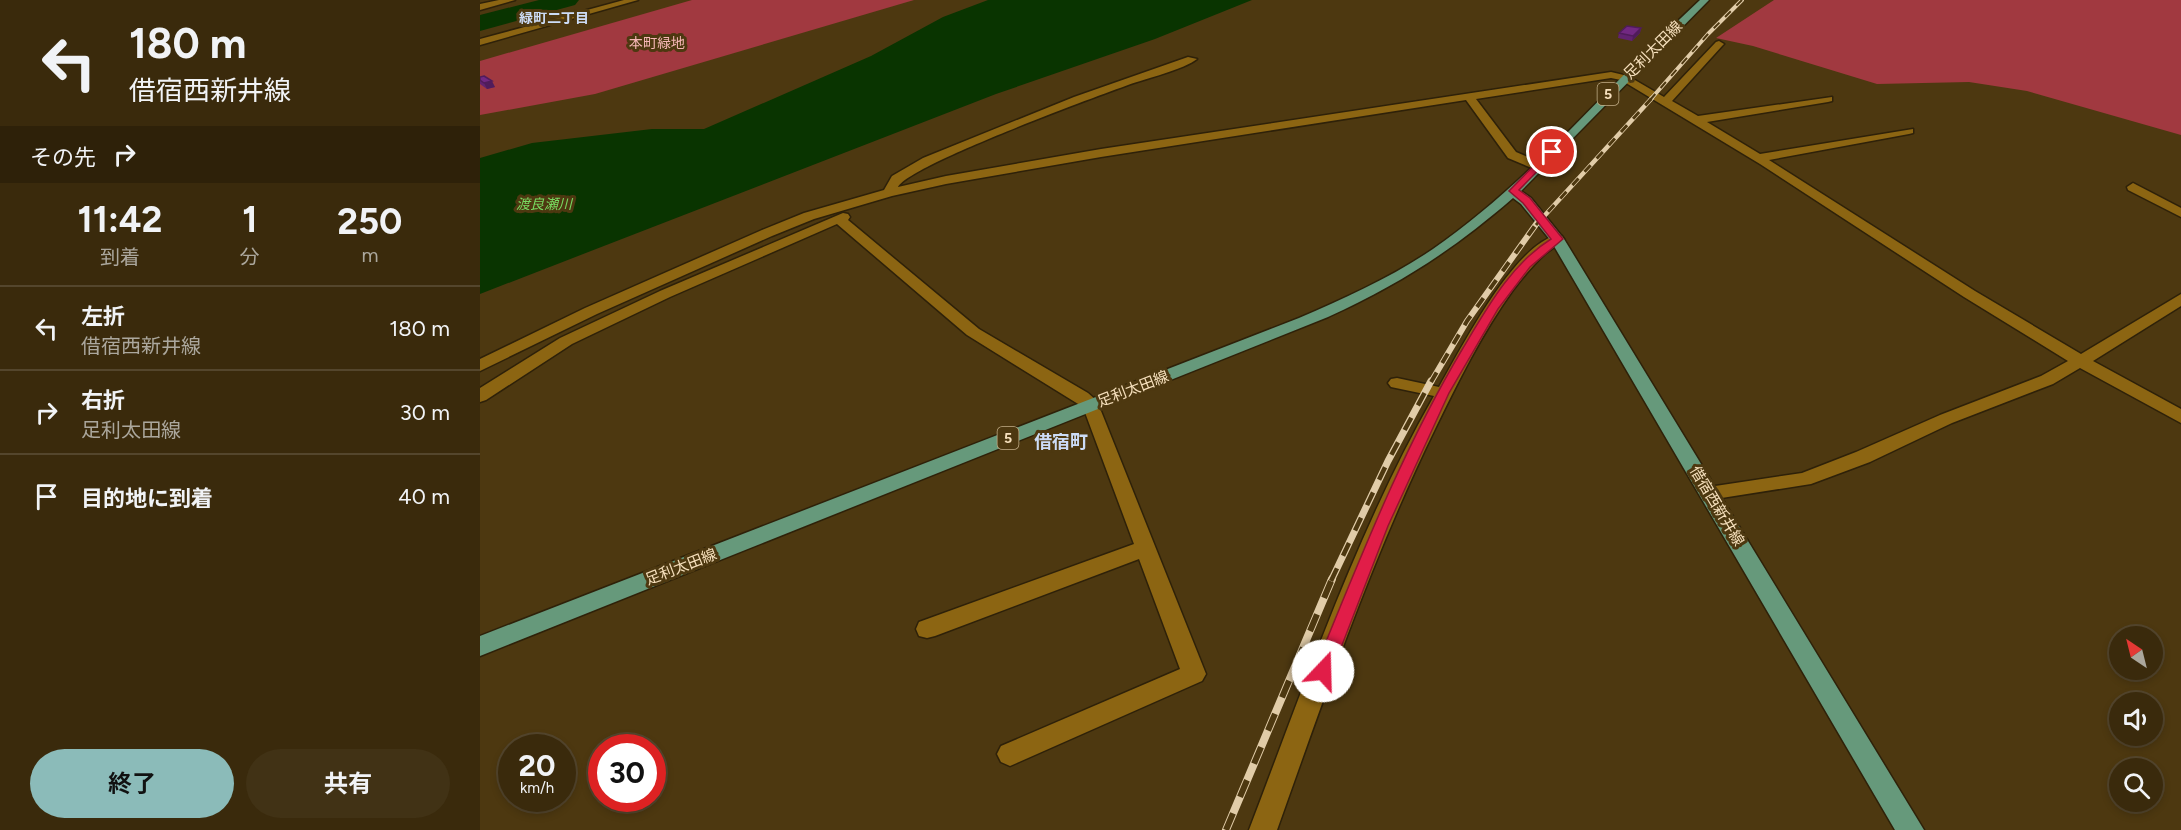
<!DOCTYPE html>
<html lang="ja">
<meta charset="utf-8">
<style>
body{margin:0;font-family:Figtree,"Noto Sans JP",sans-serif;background:#413215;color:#f1f3f6;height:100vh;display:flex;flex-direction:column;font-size:22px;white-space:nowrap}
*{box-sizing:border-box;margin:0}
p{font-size:20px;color:#aba79d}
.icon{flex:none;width:33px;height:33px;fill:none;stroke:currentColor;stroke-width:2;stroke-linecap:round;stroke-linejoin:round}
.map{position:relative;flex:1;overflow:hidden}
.panel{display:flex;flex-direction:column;background:#3a2a0c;width:480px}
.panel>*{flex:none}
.guide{background:#3a2a0c;color:#f1f3f6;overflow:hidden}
.needle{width:39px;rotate:325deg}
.tools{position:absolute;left:1629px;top:626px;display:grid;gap:12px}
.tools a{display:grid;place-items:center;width:54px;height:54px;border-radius:50%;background:#3a2a0c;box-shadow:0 3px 9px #0003,0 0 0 2px #54462d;font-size:30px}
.speed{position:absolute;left:18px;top:734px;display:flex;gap:12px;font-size:30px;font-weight:700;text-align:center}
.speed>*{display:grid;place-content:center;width:78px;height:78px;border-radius:50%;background:#3a2a0c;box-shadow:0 3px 9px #0003,0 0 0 2px #54462d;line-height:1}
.speed small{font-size:15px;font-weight:400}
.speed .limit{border:9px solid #d22;background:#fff;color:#111}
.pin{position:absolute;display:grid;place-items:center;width:51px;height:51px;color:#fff;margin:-26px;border:3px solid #fff;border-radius:50%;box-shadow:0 2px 6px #0007}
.me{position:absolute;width:66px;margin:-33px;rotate:21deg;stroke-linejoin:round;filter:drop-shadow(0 0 4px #0008)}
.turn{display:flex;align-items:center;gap:21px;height:126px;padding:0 30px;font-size:27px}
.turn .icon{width:78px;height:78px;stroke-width:2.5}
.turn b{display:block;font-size:42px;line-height:51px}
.then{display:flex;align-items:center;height:57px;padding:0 30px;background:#0003;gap:12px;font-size:22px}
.eta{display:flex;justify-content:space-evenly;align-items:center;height:102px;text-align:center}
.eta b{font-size:36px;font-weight:700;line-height:42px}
.primary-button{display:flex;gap:12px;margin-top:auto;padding:12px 30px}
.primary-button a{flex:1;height:69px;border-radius:36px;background:#8bbbb9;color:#111;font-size:24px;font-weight:700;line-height:69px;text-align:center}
.primary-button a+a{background:#413215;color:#f1f3f6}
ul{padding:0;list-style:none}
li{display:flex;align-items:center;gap:18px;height:84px;padding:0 30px;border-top:2px solid #54462d}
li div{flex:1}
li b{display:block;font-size:22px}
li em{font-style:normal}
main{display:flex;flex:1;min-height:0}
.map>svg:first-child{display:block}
.green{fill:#a13940}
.water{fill:#093400}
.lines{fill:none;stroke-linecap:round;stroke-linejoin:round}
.river{fill:#093400;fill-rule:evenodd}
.minor-casing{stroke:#2e2109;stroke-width:3}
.major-casing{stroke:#2e2109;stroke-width:3}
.minor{fill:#8c6512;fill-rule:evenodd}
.major{fill:#66997b;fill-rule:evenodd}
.rail-far4-casing{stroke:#e1cca8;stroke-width:4}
.rail-far3-casing{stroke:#e1cca8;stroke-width:4.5}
.rail-far2-casing{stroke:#e1cca8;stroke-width:6}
.rail-far1-casing{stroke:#e1cca8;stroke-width:7}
.rail-casing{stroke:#e1cca8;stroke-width:8}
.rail-far4{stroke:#4d3810;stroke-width:2;stroke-dasharray:8;stroke-linecap:butt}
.rail-far3{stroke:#4d3810;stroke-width:3;stroke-dasharray:9;stroke-linecap:butt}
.rail-far2{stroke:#4d3810;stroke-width:4;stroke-dasharray:11;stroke-linecap:butt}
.rail-far1{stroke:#4d3810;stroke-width:4.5;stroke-dasharray:14;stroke-linecap:butt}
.rail{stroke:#4d3810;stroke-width:6;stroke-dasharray:18;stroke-linecap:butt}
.wall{fill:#622270}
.shaded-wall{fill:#501c5b}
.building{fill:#722882;stroke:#501c5b;stroke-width:1.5}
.route{fill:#e11d48;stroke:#92132f;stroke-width:1.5}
.labels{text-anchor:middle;stroke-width:6;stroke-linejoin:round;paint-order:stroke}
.far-neighbourhood-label{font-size:14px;font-weight:bold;fill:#ccdcf6;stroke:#4d3810}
.far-park-label{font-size:14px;fill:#f6b7b6;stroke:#4d3810}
.shield{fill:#4d3810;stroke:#c3ae89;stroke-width:1.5}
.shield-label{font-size:14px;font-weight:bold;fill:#f6e0bd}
.far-water-label{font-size:14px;font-style:italic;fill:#77da60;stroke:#4d3810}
.street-label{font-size:15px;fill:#f6e0bd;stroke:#4d3810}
.quarter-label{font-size:18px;font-weight:bold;fill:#ccdcf6;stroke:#4d3810}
</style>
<main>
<section class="panel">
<div class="guide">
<div class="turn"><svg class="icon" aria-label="left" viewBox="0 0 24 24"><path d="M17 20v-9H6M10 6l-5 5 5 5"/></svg><div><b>180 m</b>借宿西新井線</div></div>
<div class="then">その先<svg class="icon" aria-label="right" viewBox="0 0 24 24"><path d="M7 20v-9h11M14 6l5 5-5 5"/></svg></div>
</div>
<div class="eta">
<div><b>11:42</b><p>到着</p></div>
<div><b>1</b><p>分</p></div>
<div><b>250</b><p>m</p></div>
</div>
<ul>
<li><svg class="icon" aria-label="left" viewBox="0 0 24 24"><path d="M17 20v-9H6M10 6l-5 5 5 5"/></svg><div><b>左折</b><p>借宿西新井線</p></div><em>180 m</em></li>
<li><svg class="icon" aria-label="right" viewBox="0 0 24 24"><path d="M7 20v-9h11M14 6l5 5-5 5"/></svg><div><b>右折</b><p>足利太田線</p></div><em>30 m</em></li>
<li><svg class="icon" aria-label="arrive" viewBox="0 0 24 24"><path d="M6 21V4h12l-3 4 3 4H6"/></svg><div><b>目的地に到着</b></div><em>40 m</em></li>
</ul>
<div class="primary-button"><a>終了</a><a>共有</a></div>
</section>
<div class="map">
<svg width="1701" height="830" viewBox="0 0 1701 830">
<rect width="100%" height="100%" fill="#4d3810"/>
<g class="green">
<path d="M212,0H434L115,94L0,115V61Z"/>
<path d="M1294,0H1701V135L1547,91L1489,82L1397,84L1273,46L1236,38Z"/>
</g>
<path class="water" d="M508,0H772L675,39L516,94L0,294V158L52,143L172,129H224L391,56L463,17Z"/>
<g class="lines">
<path class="river" d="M59,0H99L95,5L0,31V15Z"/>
<g class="minor-casing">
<g id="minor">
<path d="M19,0H35L0,10V4Z"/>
<path d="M144,0H158L0,45V39Z"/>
<path d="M1239,41L1244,44L1242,46L1192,101L1218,116L1352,97V101L1348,102L1227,122L1280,154L1433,129V133L1429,134L1289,160L1495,291L1601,354L1701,294V306L1613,361L1701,409V423L1600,368L1573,384L1472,423L1390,462L1331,484L1229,500L1222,498L1219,493L1222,488L1322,473L1376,452L1460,415L1561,376L1588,361L1484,297L1280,164L1141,80L1131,78L996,99L1036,152L1062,163L1064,166L1062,169H1054L1028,158L986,100L621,157L466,184L412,196L334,219L292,236L117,314L0,371V359L105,308L282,230L324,213L404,190L412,176L443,158L594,97L708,57L717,59C705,69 665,79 648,85C615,97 429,165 418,187L466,176L621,149L1131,72L1148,76L1184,97L1236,42Z"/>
<path d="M1653,183L1701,208V217L1648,190L1647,187Z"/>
<path d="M363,213L368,214L370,217L368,220L499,329L608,393L617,401L726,674L722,681L539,762L530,766L521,762L517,754L521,746L700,669L659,559L455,636L447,638L439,636L436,629L439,622L654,544L603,407L487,335L357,224L190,297L92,344L6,400L0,402V388L80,338L180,291Z"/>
<path d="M1077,235L1082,236L1084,239C1079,245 1072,248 1066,253C1054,264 1043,277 1033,290C1002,333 978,382 955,429C892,558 845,695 797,830H769C825,684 876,533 954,396L911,387L908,383L911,379L917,378L959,387C981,349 1033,246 1077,235Z"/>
</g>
</g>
<g class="major-casing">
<path id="major" d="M1220,0H1229L1041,191L1051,198L1084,239L1444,830H1415L1071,241L1041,204L1033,198C973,250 920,284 848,317L0,656V636L819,318C865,298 912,277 953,249C1053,180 1131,82 1220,0Z"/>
</g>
<use href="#minor" class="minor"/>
<use href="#major" class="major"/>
<g class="rail-far4-casing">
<path id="rail-far4" d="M1170,100L1228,34L1262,0"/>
</g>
<g class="rail-far3-casing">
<path id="rail-far3" d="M1056,225L1172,98"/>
</g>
<g class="rail-far2-casing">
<path id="rail-far2" d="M951,382L987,321L1057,223"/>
</g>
<g class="rail-far1-casing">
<path id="rail-far1" d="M851,581L908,461L951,381"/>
</g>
<g class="rail-casing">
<path id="rail" d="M746,830L852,579"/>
</g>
<use href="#rail-far4" class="rail-far4"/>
<use href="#rail-far3" class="rail-far3"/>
<use href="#rail-far2" class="rail-far2"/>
<use href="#rail-far1" class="rail-far1"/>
<use href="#rail" class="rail"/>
</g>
<g class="wall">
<path d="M1161,28L1160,33L1152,41L1138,38L1139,33Z"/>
<path d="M0,77L15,87L7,89L0,84Z"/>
</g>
<g class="shaded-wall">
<path d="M1161,28L1160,33L1152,41L1153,36Z"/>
<path d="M12,81L15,87L7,89L4,83Z"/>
</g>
<g class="building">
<path d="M1147,26L1161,28L1153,36L1139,33Z"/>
<path d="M4,76L12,81L4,83L0,80V77Z"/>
</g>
<path class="route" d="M1069,150L1076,152L1039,190L1050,198L1083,239L1050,267L1018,309L969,393L908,526L852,671L849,677L843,679L837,677L834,671C879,561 922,450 983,348C1007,308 1031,264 1071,239L1043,203L1029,191Z"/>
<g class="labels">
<g class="far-neighbourhood-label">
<text x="74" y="23">緑町二丁目</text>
</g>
<g class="far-park-label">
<text x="177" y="48">本町緑地</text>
</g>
<g class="shield">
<rect x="1117.5" y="83" width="21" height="22" rx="4.5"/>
<rect x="517.5" y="427" width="21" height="22" rx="4.5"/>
</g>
<g class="shield-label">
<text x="1128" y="99">5</text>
<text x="528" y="443">5</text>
</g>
<g class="far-water-label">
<text x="64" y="209">渡良瀬川</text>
</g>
<g class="street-label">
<text transform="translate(1173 50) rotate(-45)" y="5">足利太田線</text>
<text transform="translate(653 389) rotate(-21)" y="5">足利太田線</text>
<text transform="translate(1237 506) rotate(59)" y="5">借宿西新井線</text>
<text transform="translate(201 567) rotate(-21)" y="5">足利太田線</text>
</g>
<g class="quarter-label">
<text x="581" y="448">借宿町</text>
</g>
</g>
</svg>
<div class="tools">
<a><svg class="needle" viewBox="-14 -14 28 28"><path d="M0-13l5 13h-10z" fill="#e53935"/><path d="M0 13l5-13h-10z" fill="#aba79d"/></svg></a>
<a><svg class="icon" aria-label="sound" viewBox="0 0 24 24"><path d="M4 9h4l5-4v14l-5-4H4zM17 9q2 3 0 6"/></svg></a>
<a><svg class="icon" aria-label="search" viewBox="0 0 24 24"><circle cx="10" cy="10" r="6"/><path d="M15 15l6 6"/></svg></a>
</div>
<div class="speed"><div>20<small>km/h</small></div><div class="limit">30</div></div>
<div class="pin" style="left:1072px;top:152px;background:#d93025"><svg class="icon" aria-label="arrive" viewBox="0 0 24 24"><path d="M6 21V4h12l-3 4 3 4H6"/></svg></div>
<svg class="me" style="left:843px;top:671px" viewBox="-20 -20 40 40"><circle r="19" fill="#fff"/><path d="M0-13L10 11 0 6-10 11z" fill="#e11d48"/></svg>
</div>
</main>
